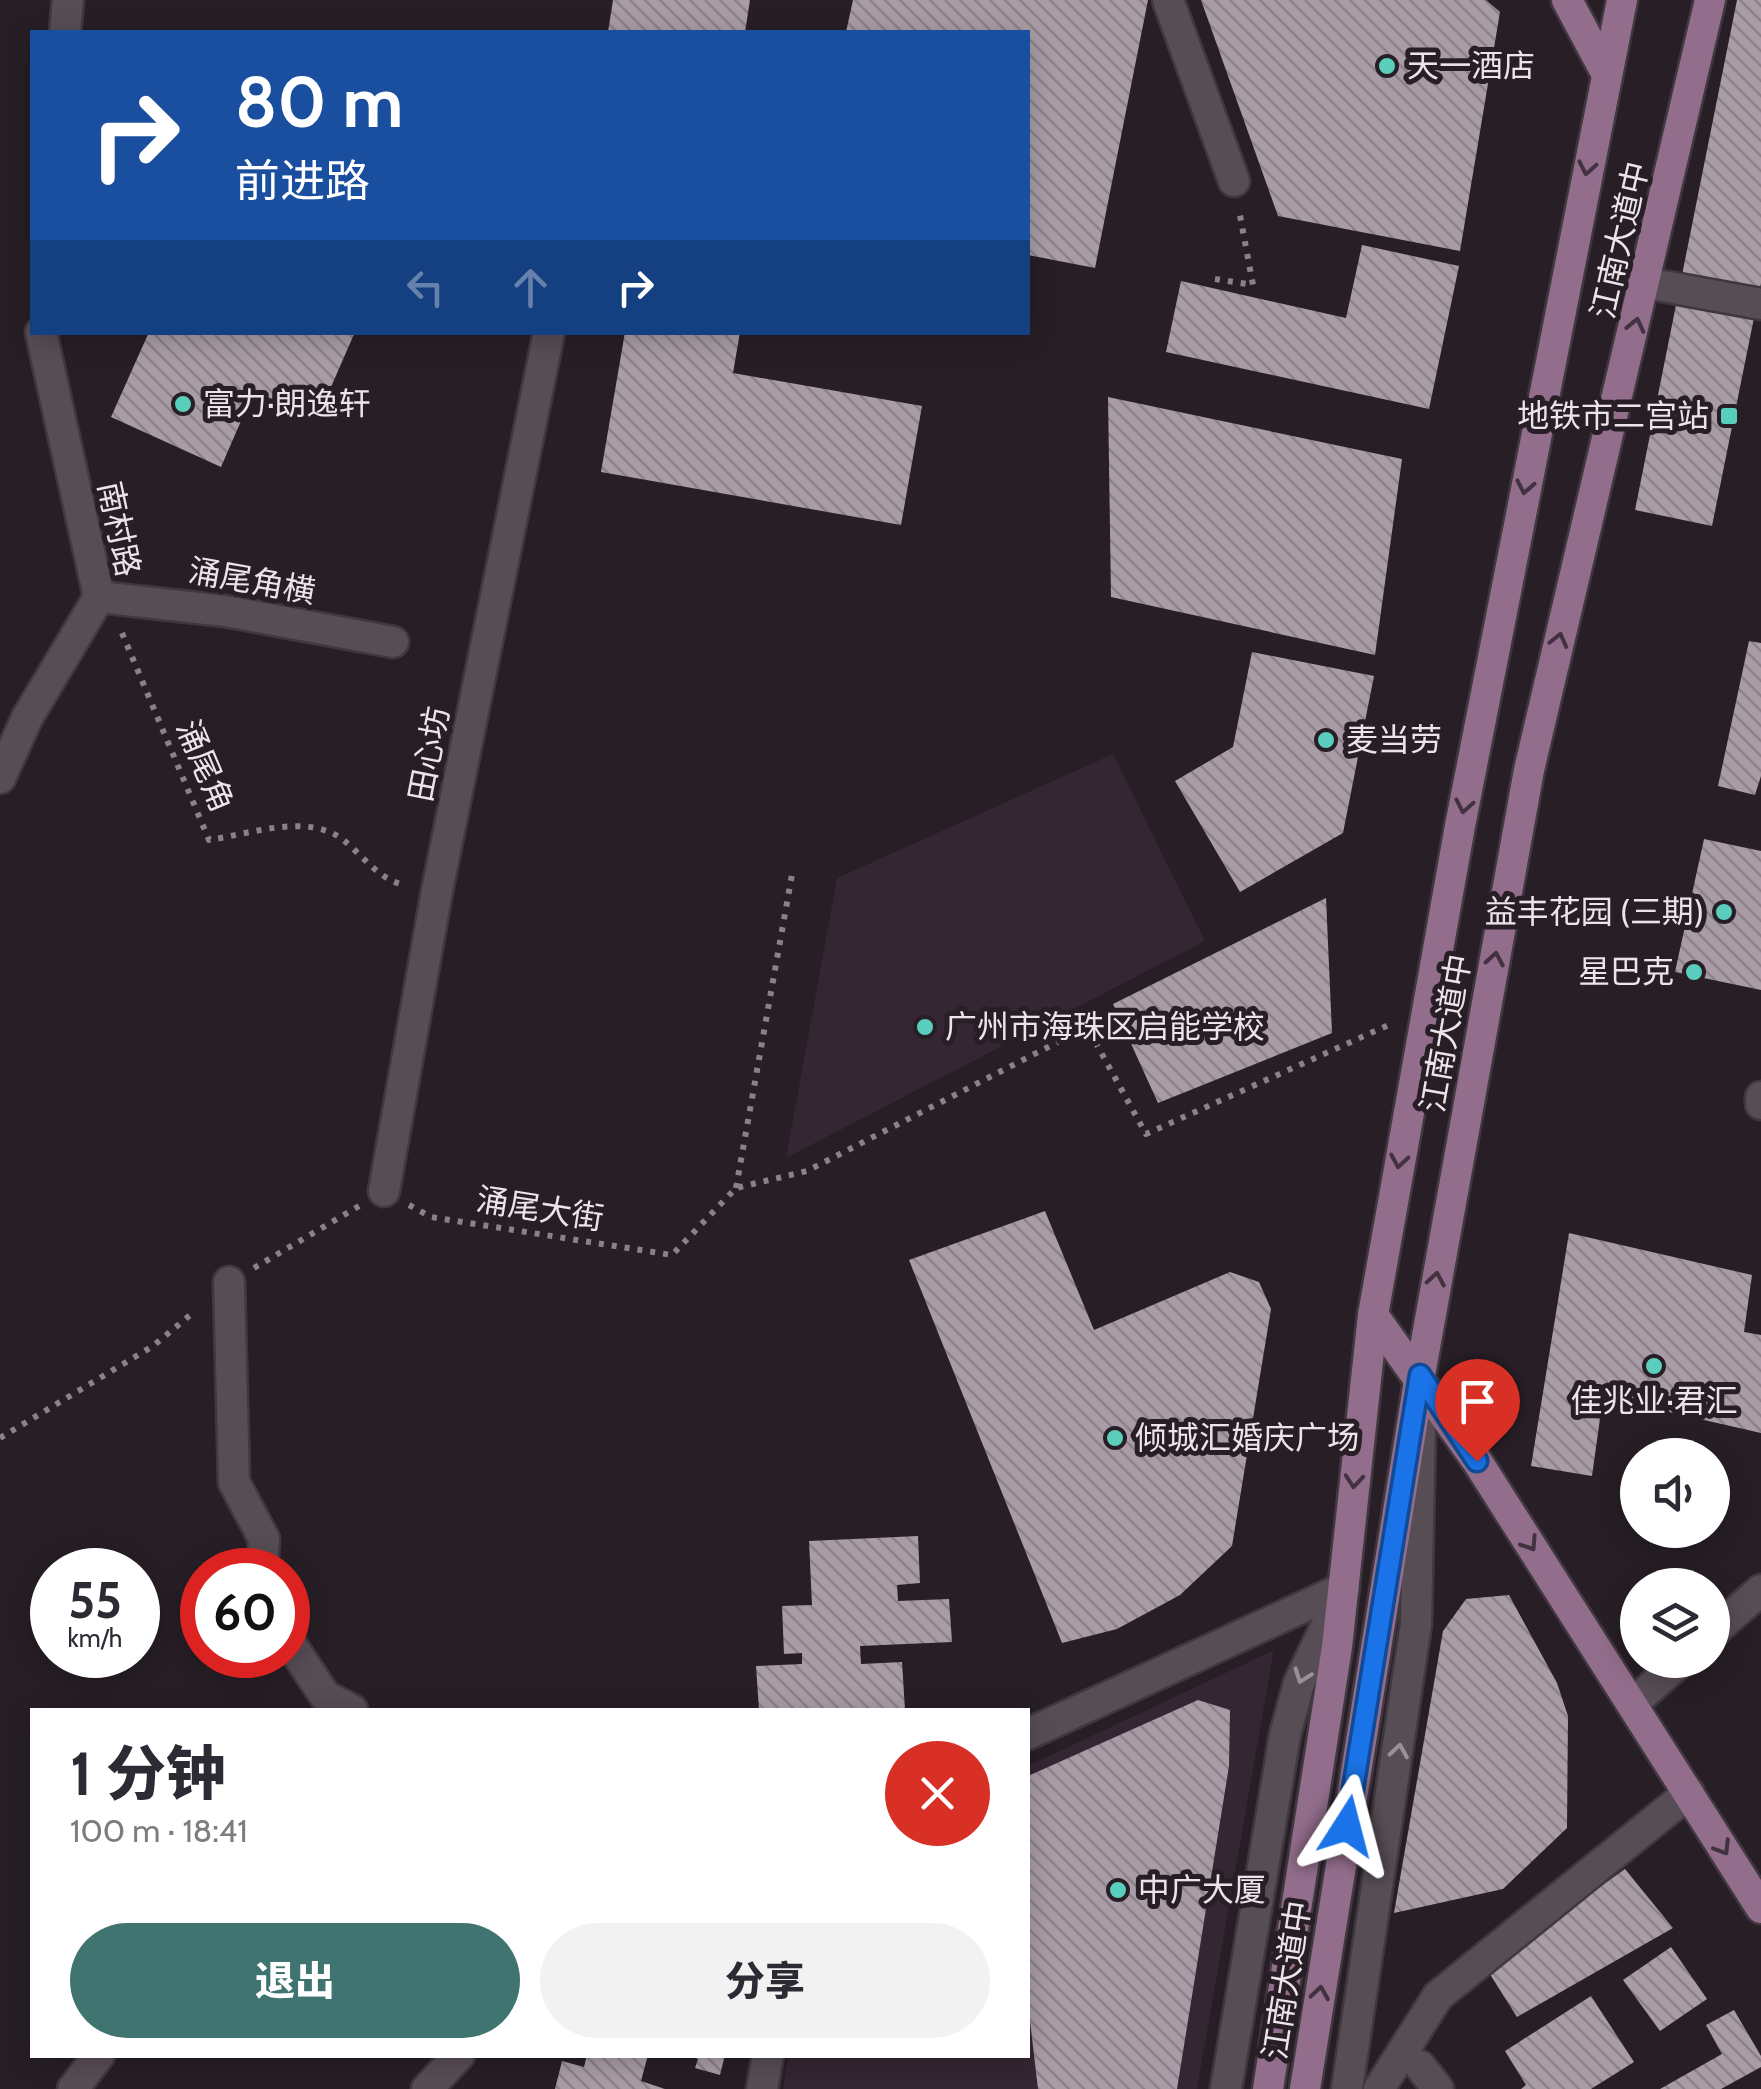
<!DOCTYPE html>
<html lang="zh">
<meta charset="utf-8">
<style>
body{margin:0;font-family:Cabin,"Noto Sans SC",sans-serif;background:#f2f2f3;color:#2b2b33;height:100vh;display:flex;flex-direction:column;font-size:38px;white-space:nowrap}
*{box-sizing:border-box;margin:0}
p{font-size:32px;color:#7c7c81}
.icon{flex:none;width:55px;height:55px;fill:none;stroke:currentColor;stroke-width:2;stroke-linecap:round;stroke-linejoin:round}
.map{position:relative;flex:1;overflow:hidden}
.side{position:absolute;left:30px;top:1708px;width:1000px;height:350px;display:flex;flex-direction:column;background:#fff;border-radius:0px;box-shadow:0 5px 25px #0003}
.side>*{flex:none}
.hud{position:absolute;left:30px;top:30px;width:1000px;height:305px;border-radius:0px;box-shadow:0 5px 25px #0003;background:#1a4fa0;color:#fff;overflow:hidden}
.tools{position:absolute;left:1620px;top:1438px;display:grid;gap:20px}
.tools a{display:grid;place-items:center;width:110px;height:110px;border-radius:50%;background:#fff;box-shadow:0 5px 25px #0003;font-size:50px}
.speed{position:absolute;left:30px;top:1548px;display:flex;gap:20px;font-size:50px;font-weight:700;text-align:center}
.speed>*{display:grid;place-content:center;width:130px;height:130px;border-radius:50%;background:#fff;box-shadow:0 5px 25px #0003;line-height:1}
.speed small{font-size:25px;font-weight:400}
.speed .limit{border:15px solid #d22;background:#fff;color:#111}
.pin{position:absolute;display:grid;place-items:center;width:85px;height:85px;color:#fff;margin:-102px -42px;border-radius:50% 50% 50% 0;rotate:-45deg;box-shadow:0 0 10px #0007}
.pin .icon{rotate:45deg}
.me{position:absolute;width:110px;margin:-55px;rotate:9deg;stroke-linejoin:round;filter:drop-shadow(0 0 8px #0008)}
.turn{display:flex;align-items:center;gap:35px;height:210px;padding:0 40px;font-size:45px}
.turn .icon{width:130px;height:130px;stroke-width:2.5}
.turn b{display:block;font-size:70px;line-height:85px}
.lanes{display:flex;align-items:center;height:95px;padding:0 40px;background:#0003;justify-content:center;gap:50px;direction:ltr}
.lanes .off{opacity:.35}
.round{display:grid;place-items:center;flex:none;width:105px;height:105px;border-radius:52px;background:#f2f2f3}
.overview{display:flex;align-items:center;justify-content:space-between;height:170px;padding:0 40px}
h1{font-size:60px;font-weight:800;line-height:75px}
.action{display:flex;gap:20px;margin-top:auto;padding:20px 40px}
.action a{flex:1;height:115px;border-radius:60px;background:#407471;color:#fff;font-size:40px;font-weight:800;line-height:115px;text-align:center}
.action a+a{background:#f2f2f3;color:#2b2b33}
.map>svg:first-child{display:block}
.built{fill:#342632}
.building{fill:url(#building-back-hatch)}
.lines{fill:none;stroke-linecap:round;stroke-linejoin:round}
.minor-casing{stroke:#40383f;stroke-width:35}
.major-casing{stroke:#40383f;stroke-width:35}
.path{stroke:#8a8289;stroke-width:6;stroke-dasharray:5 8;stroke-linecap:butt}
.minor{stroke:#574d55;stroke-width:30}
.major{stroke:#926d8c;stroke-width:30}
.oneway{stroke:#423240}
.oneway2{stroke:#9a9198}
.route-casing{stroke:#114b97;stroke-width:25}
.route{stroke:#1a73e8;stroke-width:18}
.poi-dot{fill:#5acebc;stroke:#271e26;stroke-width:4}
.labels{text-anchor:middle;stroke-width:10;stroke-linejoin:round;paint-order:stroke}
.poi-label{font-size:32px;fill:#ebe4e9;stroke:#271e26;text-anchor:start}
.street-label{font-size:32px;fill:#ebe4e9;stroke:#271e26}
</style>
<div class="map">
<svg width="1761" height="2089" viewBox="0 0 1761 2089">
<defs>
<pattern id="building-back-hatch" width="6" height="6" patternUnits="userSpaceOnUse" patternTransform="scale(2.5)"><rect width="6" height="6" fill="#a99ca6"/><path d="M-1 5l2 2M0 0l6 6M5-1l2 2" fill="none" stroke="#8b8289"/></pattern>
</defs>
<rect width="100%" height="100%" fill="#271e26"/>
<g class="built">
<path d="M1113,754L1205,941L786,1158L837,878Z"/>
<path d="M1274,1650L1197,2089H783L788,2055H1028V1766Z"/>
</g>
<g class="building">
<path d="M613,0H750L745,32H608Z"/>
<path d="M853,0H1148L1095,268L1028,255V32H846Z"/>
<path d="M1201,0H1486L1500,12L1460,251L1278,216Z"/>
<path d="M1737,0H1761V283L1712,526L1635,510Z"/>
<path d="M1362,245L1459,266L1429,409L1166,352L1181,281L1346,318Z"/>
<path d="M149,332H355L317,419L254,391L221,467L111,417Z"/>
<path d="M625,332H740L733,373L922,406L901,525L601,472Z"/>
<path d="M1108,397L1402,459L1375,655L1111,597Z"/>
<path d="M1749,641L1761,643V776L1755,795L1718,786Z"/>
<path d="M1252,652L1374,676L1343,833L1240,892L1175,781L1233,747Z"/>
<path d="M1704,839L1761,851V990L1675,972Z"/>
<path d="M1326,898L1332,1033L1158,1103L1113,1004Z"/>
<path d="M1045,1211L1094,1330L1230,1272L1259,1282L1271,1309L1232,1546L1180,1595L1117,1629L1062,1643L909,1260Z"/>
<path d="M1569,1233L1752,1275L1744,1332L1761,1335V1433L1603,1397L1592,1476L1531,1466Z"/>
<path d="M918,1536L920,1583L897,1585L898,1601L949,1599L952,1642L860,1646L861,1664L902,1662L905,1710H759L756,1666L802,1664V1653L784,1654L782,1606L812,1605L809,1541Z"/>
<path d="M1509,1595L1557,1683L1568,1716L1567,1828L1503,1889L1394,1913L1443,1631L1466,1599Z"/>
<path d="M1198,1700L1230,1710L1229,1766L1177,2089H1038L1028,2004V1776Z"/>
<path d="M1625,1869L1673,1928L1517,2017L1486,1968Z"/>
<path d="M1671,1947L1707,1999L1660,2031L1623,1980Z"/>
<path d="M1591,1996L1634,2062L1591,2089H1521L1526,2085L1505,2051Z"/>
<path d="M1734,2010L1761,2056V2067L1721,2089H1660L1722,2054L1706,2025Z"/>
<path d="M587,2055H648L641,2081L665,2089H555L562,2061L584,2067Z"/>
<path d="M689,2055H725L720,2075L695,2068L698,2059Z"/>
</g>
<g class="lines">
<g class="minor-casing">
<g id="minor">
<path d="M1168,0L1234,181"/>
<path d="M65,32L68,0"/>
<path d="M1646,283L1761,304"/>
<path d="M99,597L225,611L393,642"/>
<path d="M0,778L27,718L99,597L41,332"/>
<path d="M1761,1097V1104"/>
<path d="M384,1191L437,891L549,332"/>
<path d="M229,1282L234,1482L264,1539L262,1570"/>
<path d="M1712,1633L1761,1590"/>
<path d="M288,1640L325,1696L352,1710"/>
<path d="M1632,1704L1682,1660"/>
<path d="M1028,1734L1344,1588"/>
<path d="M1420,2066L1438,2089"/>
<path d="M73,2089L99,2055"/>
<path d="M427,2089L459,2055"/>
<path d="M762,2089L768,2055"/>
<path d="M1226,2089L1285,1735L1299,1683L1343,1591"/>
<path d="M1347,2089L1416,1624L1420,1427"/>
<path d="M1379,2089L1438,1996L1689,1793"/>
</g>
</g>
<g class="major-casing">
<g id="major">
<path d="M1567,0L1606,73"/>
<path d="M1373,1315L1477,1461L1761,1908"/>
<path d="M1268,2089L1337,1647L1373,1315L1460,826L1622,0"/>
<path d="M1305,2089L1420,1375L1529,770L1710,0"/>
</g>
</g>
<g class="path">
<path d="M1215,279L1253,285L1239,210"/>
<path d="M122,633L209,840C249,834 307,813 342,839C363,855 379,881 406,885"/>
<path d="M736,1188L793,869"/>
<path d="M409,1205L431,1217L672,1255L736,1188L807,1171L1087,1027L1146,1134L1393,1023"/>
<path d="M254,1268L359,1206"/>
<path d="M0,1438L153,1346L195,1311"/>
</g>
<use href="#minor" class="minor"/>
<use href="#major" class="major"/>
</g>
<defs><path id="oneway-chevron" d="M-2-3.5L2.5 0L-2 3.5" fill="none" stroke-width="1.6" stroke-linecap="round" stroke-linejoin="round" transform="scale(2.5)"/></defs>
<g class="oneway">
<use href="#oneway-chevron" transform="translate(1587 168) rotate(101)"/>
<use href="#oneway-chevron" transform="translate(1636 325) rotate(-77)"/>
<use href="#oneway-chevron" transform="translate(1525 487) rotate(101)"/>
<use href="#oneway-chevron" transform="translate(1559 640) rotate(-76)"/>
<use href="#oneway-chevron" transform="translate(1464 806) rotate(101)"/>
<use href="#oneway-chevron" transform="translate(1495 959) rotate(-80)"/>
<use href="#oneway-chevron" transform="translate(1399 1161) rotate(100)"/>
<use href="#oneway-chevron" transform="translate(1436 1279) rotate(-80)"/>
<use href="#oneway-chevron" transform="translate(1354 1481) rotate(95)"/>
<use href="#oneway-chevron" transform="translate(1530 1544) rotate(57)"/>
<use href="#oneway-chevron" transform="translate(1723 1848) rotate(58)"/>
<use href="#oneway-chevron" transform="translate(1320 1993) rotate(-81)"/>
</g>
<g class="oneway2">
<use href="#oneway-chevron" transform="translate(1302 1676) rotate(110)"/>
<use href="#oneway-chevron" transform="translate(1399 1751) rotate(-81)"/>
</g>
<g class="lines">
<g class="route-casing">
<path id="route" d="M1347,1826L1420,1375L1477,1461"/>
</g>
<use href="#route" class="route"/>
</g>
<g class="poi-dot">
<circle cx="1387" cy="66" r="10"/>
<circle cx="183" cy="404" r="10"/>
<rect x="1719" y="406" width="20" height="20" rx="5"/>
<circle cx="1326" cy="740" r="10"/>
<circle cx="1724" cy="912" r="10"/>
<circle cx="1694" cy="972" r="10"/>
<circle cx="925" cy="1027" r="10"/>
<circle cx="1654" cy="1366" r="10"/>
<circle cx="1115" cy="1438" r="10"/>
<circle cx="1118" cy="1890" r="10"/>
</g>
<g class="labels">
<g class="poi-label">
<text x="1407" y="77">天一酒店</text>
<text x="203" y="415">富力·朗逸轩</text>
<text x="1709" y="427" text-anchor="end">地铁市二宫站</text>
<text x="1346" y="751">麦当劳</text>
<text x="1704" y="923" text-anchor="end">益丰花园 (三期)</text>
<text x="1674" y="983" text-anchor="end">星巴克</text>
<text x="945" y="1038">广州市海珠区启能学校</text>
<text x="1654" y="1412" text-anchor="middle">佳兆业·君汇</text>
<text x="1135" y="1449">倾城汇婚庆广场</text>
<text x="1138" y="1901">中广大厦</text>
</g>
<g class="street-label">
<text transform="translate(1620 240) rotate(-77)" y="11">江南大道中</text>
<text transform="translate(119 529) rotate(78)" y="11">南村路</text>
<text transform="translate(252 581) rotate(10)" y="11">涌尾角横</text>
<text transform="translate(429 754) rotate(-79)" y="11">田心坊</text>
<text transform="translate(205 766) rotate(67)" y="11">涌尾角</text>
<text transform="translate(1446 1033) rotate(-80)" y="11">江南大道中</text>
<text transform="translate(540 1209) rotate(9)" y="11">涌尾大街</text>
<text transform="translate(1287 1980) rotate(-81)" y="11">江南大道中</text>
</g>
</g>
</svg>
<div class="tools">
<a><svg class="icon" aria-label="sound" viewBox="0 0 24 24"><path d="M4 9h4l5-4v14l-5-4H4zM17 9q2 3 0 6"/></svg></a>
<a><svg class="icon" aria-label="layers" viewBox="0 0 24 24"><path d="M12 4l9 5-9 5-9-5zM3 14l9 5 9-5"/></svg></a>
</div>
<div class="speed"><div>55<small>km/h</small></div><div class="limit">60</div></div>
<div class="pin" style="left:1477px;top:1461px;background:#d93025"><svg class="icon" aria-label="arrive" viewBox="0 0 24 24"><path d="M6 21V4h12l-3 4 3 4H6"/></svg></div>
<svg class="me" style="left:1347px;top:1826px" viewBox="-20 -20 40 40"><path d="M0-17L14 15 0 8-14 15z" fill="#1a73e8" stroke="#fff" stroke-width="4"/></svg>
<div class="hud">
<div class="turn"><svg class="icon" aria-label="right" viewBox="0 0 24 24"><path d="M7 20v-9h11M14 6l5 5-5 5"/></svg><div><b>80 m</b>前进路</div></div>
<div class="lanes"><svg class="icon off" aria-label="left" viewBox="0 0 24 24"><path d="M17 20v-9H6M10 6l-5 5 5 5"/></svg><svg class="icon off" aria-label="ahead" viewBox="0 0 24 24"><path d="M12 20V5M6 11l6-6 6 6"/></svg><svg class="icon" aria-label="right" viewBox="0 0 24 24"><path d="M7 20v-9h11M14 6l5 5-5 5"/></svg></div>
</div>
<section class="side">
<div class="overview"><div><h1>1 分钟</h1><p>100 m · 18:41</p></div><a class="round" style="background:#d93025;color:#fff"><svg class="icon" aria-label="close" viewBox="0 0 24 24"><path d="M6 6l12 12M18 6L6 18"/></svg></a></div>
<div class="action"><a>退出</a><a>分享</a></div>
</section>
</div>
